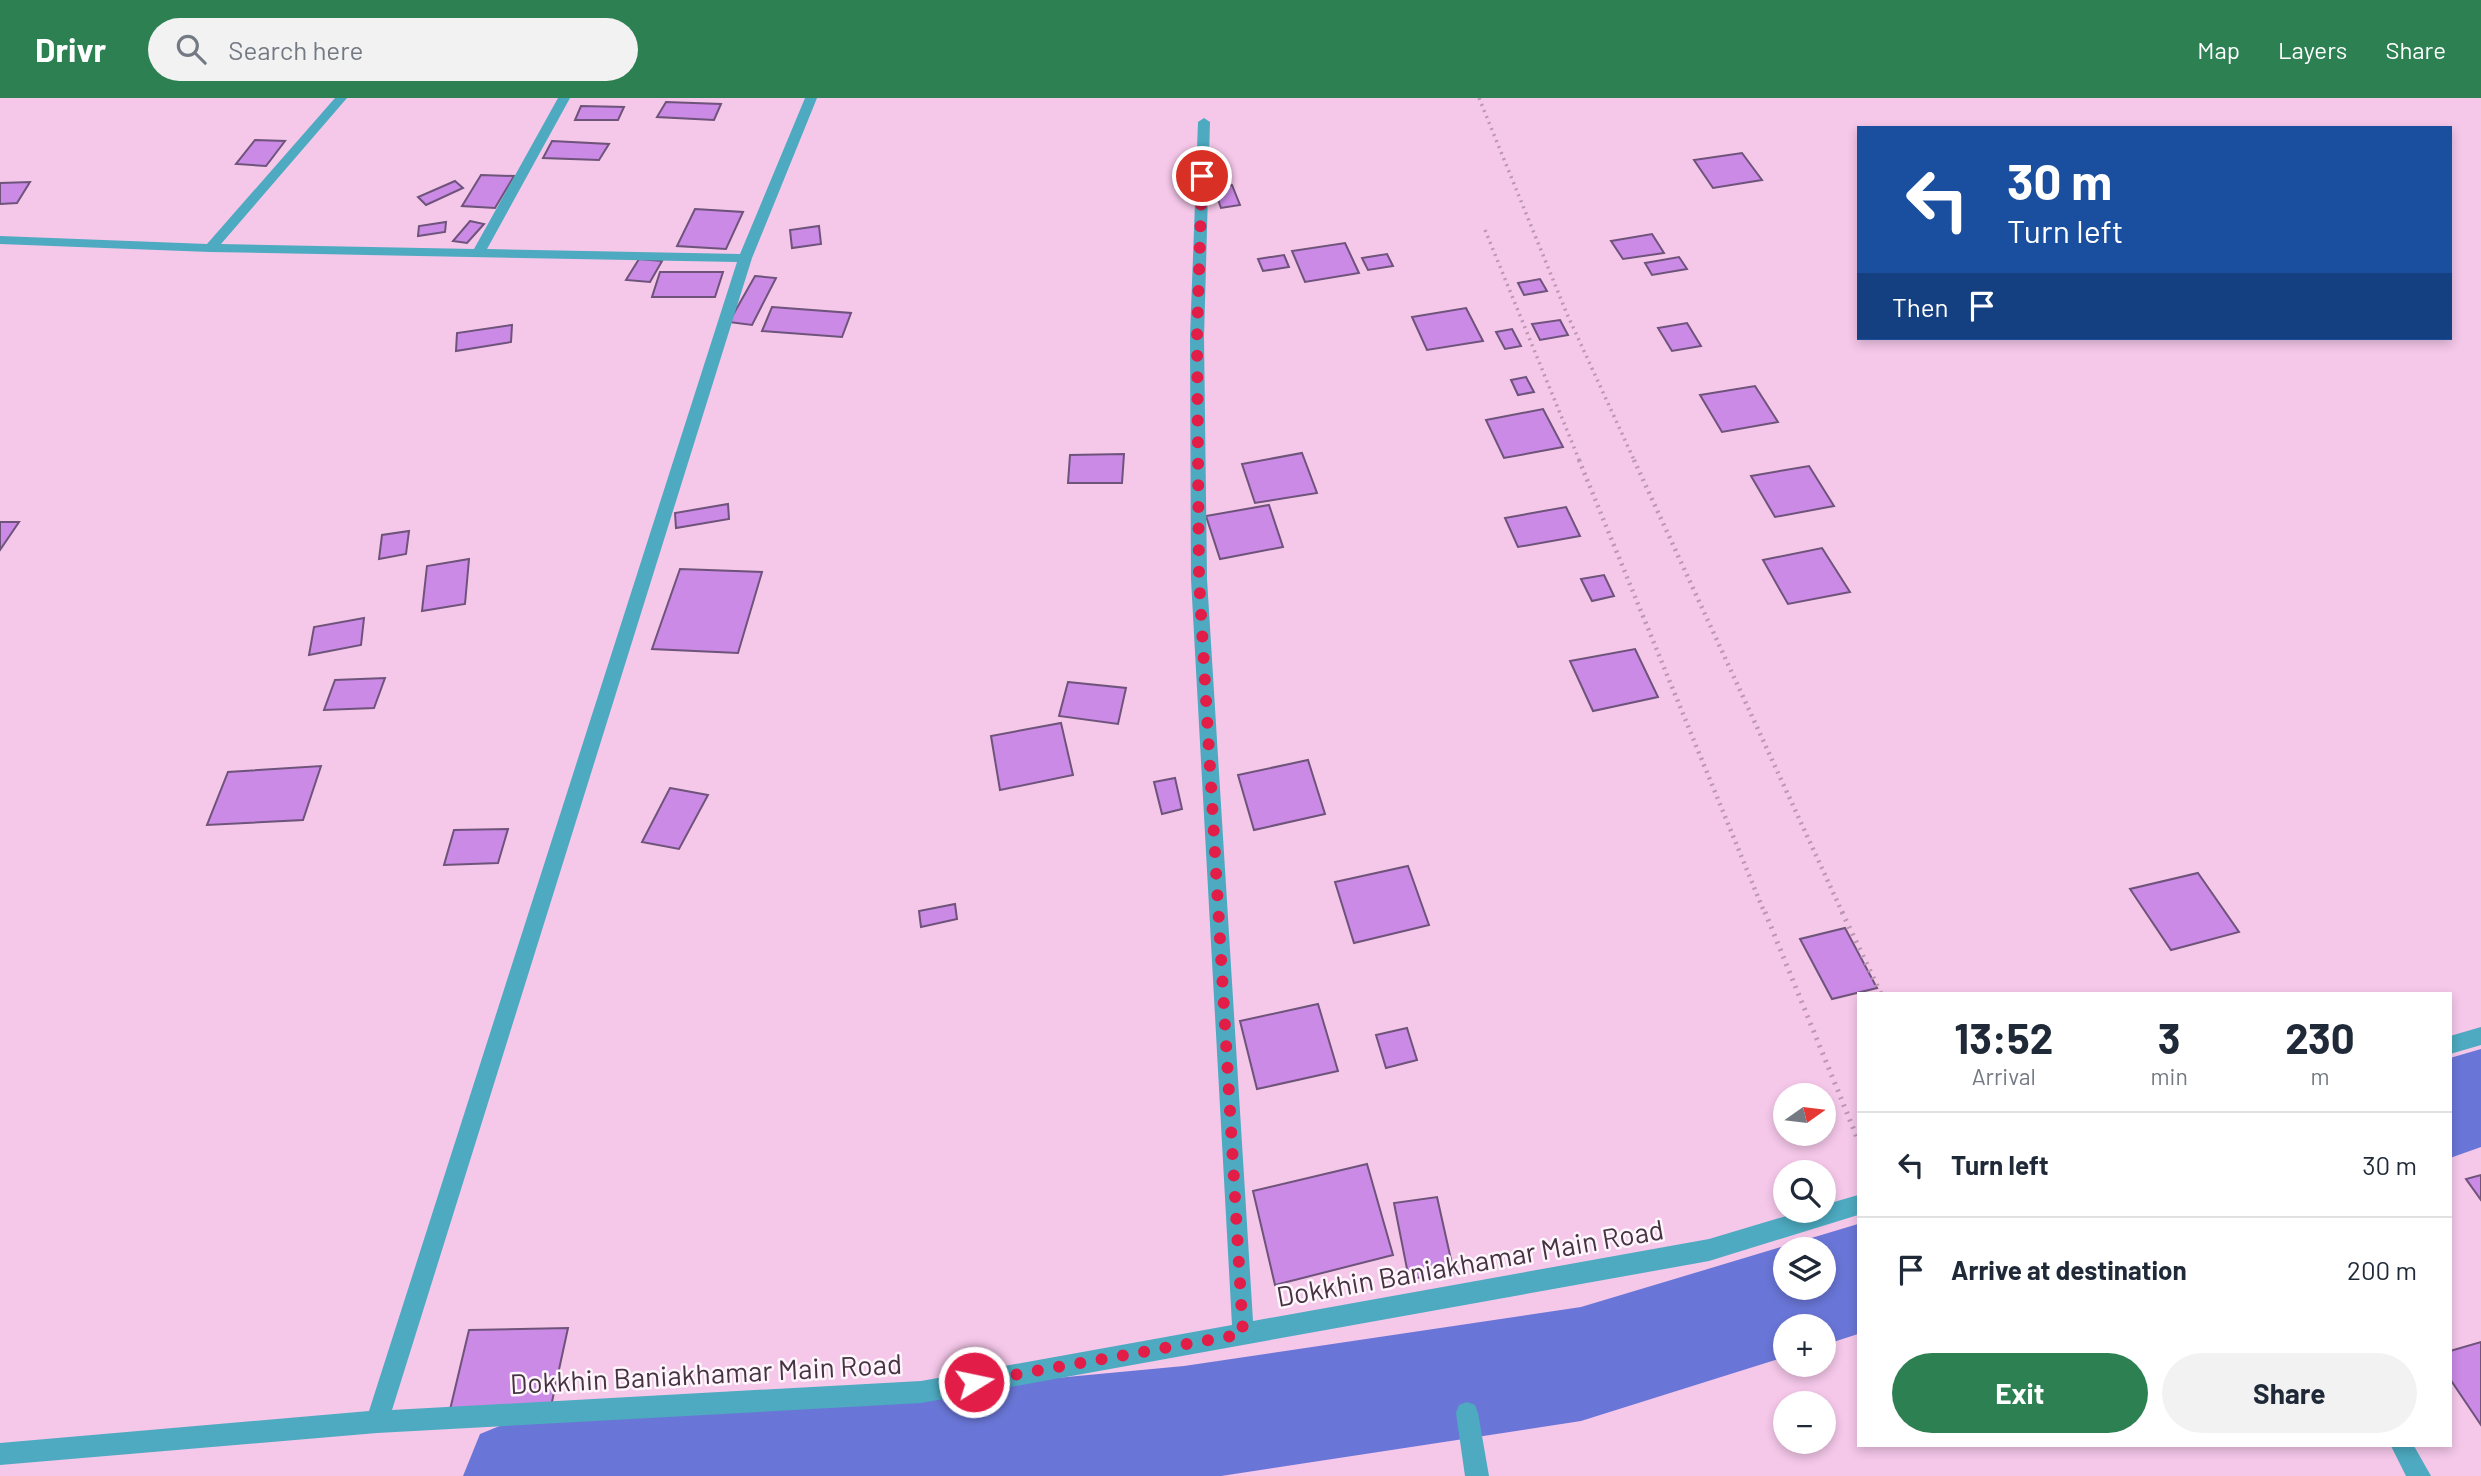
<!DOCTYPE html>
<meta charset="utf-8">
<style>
body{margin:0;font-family:Barlow,sans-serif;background:#f2f2f3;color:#1f2937;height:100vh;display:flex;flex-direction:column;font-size:26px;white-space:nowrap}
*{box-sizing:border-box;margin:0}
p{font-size:23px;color:#747a83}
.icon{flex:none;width:38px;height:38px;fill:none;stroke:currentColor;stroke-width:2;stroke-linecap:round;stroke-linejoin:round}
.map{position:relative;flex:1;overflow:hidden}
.panel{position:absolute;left:1857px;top:894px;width:595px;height:455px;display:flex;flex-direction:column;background:#fff;border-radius:0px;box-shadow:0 4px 10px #0003}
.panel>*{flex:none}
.banner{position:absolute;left:1857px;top:28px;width:595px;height:214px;border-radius:0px;box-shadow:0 4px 10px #0003;background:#1a4fa0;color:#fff;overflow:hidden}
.needle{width:46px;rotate:76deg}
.buttons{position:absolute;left:1773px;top:985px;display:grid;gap:14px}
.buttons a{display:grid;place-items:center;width:63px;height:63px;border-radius:50%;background:#fff;box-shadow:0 4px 10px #0003;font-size:35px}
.pin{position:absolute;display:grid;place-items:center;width:60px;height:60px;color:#fff;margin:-30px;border:4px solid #fff;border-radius:50%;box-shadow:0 2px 7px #0007}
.me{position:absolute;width:77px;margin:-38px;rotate:80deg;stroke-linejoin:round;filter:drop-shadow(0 0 5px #0008)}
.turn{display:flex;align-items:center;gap:24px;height:147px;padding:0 35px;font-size:32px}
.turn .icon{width:91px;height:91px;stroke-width:2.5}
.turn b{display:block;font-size:49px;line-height:60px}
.then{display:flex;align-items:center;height:66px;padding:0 35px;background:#0003;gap:14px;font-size:26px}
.eta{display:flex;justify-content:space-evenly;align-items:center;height:119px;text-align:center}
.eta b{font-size:42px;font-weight:700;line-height:49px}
.button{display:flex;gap:14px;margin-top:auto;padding:14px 35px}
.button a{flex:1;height:80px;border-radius:42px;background:#2d8052;color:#fff;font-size:28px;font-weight:700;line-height:80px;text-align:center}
.button a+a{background:#f2f2f3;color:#1f2937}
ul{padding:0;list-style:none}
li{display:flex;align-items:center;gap:21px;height:105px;padding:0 35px;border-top:2px solid #e0e1e3}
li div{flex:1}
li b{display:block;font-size:26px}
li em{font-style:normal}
header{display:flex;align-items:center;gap:42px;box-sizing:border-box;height:98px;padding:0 35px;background:#2d8052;color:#fff}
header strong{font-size:33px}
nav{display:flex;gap:38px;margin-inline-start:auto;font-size:24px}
.search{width:490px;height:63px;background:#f2f2f3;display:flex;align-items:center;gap:18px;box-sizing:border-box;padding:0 24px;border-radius:38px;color:#747a83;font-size:26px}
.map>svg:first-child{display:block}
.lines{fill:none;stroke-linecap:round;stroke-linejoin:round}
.river{fill:#6a76d7;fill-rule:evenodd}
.building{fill:#cb8ae6;stroke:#6e537a;stroke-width:2}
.path-far2{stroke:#bc97b2;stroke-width:3.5;stroke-dasharray:2 4.5;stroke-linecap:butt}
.path-far1{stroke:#bc97b2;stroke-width:4.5;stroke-dasharray:2 5;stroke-linecap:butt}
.path{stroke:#bc97b2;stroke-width:5;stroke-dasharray:2 6;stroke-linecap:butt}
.minor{fill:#4daac0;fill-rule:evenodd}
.route{stroke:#e11d48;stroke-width:12;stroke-dasharray:0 21.6}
.labels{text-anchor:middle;stroke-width:5;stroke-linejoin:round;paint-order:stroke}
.near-street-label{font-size:28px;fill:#463341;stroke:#fff5fc}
</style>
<header>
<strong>Drivr</strong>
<div class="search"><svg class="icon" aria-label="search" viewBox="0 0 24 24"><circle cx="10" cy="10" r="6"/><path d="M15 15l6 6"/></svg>Search here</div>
<nav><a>Map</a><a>Layers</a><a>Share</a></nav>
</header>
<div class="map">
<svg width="2481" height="1378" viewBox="0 0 2481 1378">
<rect width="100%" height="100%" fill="#f5c7e9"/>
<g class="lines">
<g class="river">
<path d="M2481,951V1049L2450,1060V960Z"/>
<path d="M1858,1126V1236L1824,1247V1228H1785V1259L1581,1323L1221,1378H463L480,1336L522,1319L739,1310L1184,1268L1581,1209ZM1785,1152H1824V1190H1785Z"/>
</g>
</g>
<g class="building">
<path d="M666,4L721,6L714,22L657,19Z"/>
<path d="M581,8L624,9L618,22H575Z"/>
<path d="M255,42L285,43L266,68L236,66Z"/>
<path d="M552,43L609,46L599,62L543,60Z"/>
<path d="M1742,55L1762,82L1713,90L1694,62Z"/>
<path d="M481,77L514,78L495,110L462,108Z"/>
<path d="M455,83L463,90L426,107L418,99Z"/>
<path d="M30,84L17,105L0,106V85Z"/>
<path d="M1232,87L1240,107L1221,110L1214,90Z"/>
<path d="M695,111L743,114L726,151L677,148Z"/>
<path d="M470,123L484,126L467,145L453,143Z"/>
<path d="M446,124L445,134L418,138L419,128Z"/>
<path d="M819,128L821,146L792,150L790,132Z"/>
<path d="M1652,136L1664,155L1623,161L1611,143Z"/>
<path d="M1345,145L1359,175L1305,184L1292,153Z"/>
<path d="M1387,156L1393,168L1368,172L1362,160Z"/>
<path d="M1284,157L1289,169L1263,173L1258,161Z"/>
<path d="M1679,159L1687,171L1652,177L1645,165Z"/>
<path d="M639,161L662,163L650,184L626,182Z"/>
<path d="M660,174H723L715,199H652Z"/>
<path d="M755,178L776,180L752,227L729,224Z"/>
<path d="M1540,181L1547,193L1524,197L1518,185Z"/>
<path d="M772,209L851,215L842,239L762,233Z"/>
<path d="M1466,210L1483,243L1427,252L1412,219Z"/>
<path d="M1560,222L1568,237L1540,242L1532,226Z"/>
<path d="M1687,225L1701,248L1672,253L1658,230Z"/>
<path d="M512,227L511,244L456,253L457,235Z"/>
<path d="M1512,231L1521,248L1505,251L1496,234Z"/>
<path d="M1526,279L1534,294L1518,297L1511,282Z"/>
<path d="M1755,288L1778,324L1722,334L1700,297Z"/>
<path d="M1543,311L1563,349L1504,360L1486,322Z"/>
<path d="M1302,355L1317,395L1255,405L1242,366Z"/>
<path d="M1124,356L1122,385H1068L1070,357Z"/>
<path d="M1809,368L1834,408L1775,419L1751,378Z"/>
<path d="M728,406L729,421L676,430L675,415Z"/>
<path d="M1269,407L1283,449L1220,461L1206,418Z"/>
<path d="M1566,409L1580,438L1518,449L1505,420Z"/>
<path d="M0,424H19L0,452Z"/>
<path d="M409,433L406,456L379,461L382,437Z"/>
<path d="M1822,450L1850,494L1788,506L1763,462Z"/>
<path d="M469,461L465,506L422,513L427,468Z"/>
<path d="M680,471L762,474L738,555L652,551Z"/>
<path d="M1604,477L1614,498L1592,503L1581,481Z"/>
<path d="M364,520L361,547L309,557L314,529Z"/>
<path d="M1635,551L1658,599L1593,613L1570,563Z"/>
<path d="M385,580L374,610L324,612L335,582Z"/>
<path d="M1068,584L1126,590L1118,626L1059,618Z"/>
<path d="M1061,625L1073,677L1000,692L991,638Z"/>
<path d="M1308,662L1325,716L1254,732L1238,677Z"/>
<path d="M321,668L303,722L207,727L228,674Z"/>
<path d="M1175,680L1182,711L1162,716L1154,684Z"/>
<path d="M670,690L708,697L679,751L642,744Z"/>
<path d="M508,731L498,765L444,767L454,732Z"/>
<path d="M1408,768L1429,827L1354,845L1335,784Z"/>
<path d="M2198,775L2239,834L2171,852L2130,791Z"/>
<path d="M955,806L957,821L921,829L919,813Z"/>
<path d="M1845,830L1877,890L1832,901L1800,841Z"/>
<path d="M1318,906L1338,973L1257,991L1240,923Z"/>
<path d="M1407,930L1417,962L1386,970L1376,937Z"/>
<path d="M1367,1066L1393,1157L1275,1187L1253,1093Z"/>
<path d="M2481,1077V1102L2466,1081Z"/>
<path d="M1437,1099L1454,1175L1409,1181L1394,1105Z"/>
<path d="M568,1230L550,1313L449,1316L469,1232Z"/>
<path d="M2481,1244V1327L2450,1281V1253Z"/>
</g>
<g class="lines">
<g class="path-far2">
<path d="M1479,0L1567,216L1635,364"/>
<path d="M1485,132L1580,364"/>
</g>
<g class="path-far1">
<path d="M1579,362L1765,816"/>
<path d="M1634,362L1843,816"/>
</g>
<g class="path">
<path d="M1765,814L1858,1042"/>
<path d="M1842,814L1881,896"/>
</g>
<g class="minor">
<path d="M335,0H347L221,146L474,151L558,0H570L487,151L740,156L805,0H817L752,160L392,1312L921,1283L1232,1227L1191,481L1190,239L1198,24L1204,20L1210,24L1204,239L1207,481L1253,1223L1709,1141L1803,1113H1824V1107L1858,1097V1117L1709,1163L921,1305L377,1335L0,1367V1345L369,1313L737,164L210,154L0,146V138L207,146Z"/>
<path d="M2481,929V947L2450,956V938Z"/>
<path d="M1467,1304L1475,1307L1478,1315L1489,1378H1465L1456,1315L1459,1307Z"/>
<path d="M2391,1348H2414L2431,1378H2406Z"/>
</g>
</g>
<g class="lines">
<path class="route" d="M974,1284L1243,1236L1199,481L1197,239L1202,78"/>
</g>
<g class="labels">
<g class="near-street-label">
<text transform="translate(1470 1165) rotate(-10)" y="10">Dokkhin Baniakhamar Main Road</text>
<text transform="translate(706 1276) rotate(-3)" y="10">Dokkhin Baniakhamar Main Road</text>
</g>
</g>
</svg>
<div class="buttons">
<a><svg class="needle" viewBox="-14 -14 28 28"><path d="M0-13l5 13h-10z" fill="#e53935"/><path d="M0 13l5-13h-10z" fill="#747a83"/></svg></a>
<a><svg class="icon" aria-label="search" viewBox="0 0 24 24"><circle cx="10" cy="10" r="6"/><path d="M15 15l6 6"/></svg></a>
<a><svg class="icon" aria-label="layers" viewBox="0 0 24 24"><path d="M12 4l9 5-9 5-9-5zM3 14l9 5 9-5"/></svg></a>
<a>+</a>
<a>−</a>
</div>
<div class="pin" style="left:1202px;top:78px;background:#d93025"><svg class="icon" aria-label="arrive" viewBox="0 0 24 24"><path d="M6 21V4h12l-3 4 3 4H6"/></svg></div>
<svg class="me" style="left:974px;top:1284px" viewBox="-20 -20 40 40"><circle r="17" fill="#e11d48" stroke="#fff" stroke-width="3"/><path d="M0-11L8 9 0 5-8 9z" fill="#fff"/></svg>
<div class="banner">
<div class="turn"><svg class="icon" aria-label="left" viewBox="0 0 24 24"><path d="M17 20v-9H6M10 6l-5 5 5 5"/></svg><div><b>30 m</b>Turn left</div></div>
<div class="then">Then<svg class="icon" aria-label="arrive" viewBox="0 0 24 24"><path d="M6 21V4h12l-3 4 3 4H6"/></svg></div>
</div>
<section class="panel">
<div class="eta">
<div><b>13:52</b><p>Arrival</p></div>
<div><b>3</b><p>min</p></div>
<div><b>230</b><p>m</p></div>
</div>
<ul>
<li><svg class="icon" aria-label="left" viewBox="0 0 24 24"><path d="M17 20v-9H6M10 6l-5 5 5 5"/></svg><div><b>Turn left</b></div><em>30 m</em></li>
<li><svg class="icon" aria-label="arrive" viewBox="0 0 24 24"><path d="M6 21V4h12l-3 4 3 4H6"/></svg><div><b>Arrive at destination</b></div><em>200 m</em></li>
</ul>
<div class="button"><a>Exit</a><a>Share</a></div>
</section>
</div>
